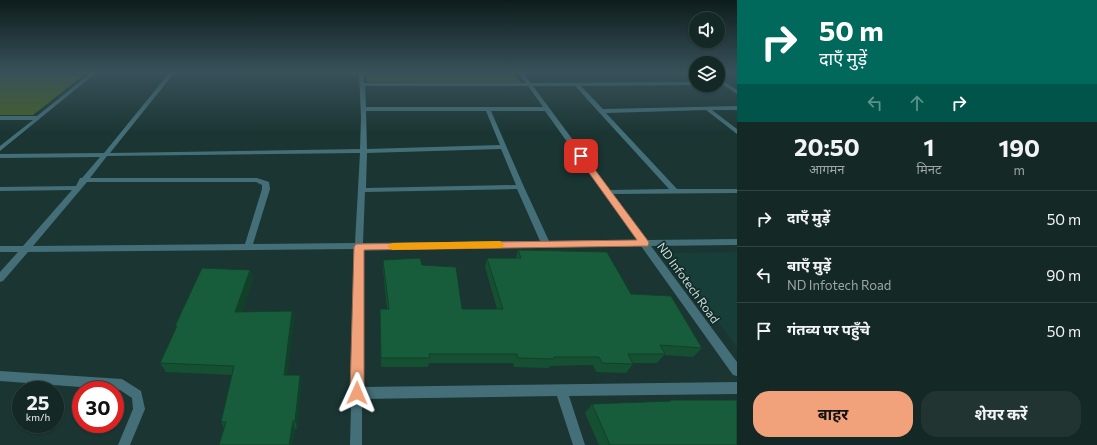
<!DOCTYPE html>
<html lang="hi">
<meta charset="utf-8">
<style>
body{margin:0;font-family:Commissioner,"Noto Sans Devanagari",sans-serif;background:#213432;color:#f1f3f6;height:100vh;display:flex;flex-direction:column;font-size:15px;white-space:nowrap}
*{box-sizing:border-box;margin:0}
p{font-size:13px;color:#9da6a7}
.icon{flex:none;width:22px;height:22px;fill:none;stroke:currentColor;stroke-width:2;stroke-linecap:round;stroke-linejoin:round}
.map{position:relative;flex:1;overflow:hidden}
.drawer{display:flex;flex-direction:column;background:#142826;width:360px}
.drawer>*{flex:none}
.guide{background:#00695c;color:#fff;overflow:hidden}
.controls{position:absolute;left:689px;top:12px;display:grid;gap:8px}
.controls a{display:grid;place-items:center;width:36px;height:36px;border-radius:50%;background:#142826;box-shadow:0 1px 3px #0004,0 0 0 1px #334443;font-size:20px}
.speed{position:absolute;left:12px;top:381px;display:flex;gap:8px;font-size:20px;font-weight:700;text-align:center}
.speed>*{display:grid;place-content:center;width:52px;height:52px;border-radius:50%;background:#142826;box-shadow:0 1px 3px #0004,0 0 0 1px #334443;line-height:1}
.speed small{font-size:10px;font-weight:400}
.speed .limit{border:6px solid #d22;background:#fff;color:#111}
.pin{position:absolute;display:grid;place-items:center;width:34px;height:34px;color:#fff;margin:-17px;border-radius:8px;box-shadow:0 2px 6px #0006}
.me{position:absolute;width:44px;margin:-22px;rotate:1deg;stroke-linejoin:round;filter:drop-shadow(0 0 3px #0008)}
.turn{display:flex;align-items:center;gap:14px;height:84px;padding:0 16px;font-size:18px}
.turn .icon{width:52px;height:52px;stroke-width:2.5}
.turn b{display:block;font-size:28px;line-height:34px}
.lanes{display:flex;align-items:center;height:38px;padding:0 16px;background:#0003;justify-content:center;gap:20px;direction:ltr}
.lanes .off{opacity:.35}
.eta{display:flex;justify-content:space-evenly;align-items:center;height:68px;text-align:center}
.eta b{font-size:24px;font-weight:700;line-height:28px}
.cta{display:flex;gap:8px;margin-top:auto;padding:8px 16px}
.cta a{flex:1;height:46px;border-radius:16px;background:#f1a27b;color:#111;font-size:16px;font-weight:700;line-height:46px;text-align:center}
.cta a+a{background:#213432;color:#f1f3f6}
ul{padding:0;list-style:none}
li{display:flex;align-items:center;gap:12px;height:56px;padding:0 16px;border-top:1px solid #334443}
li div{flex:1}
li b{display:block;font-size:15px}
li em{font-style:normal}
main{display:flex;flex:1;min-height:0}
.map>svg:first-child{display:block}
.built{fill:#183e39}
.green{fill:#466125}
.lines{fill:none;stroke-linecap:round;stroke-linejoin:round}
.minor{fill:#446f78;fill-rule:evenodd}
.wall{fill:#155033}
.shaded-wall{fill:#114129}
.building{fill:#185d3b;stroke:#114129}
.route{fill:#f1a27b;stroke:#9d6950}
.slow{fill:#f59e0b}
.labels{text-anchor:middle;stroke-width:3.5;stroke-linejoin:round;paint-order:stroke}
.street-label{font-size:12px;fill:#ccdcd9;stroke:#102b28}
</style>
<main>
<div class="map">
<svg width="737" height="445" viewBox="0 0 737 445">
<rect width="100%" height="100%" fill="#1a3532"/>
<path class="built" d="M737,252V347L665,253Z"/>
<g class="green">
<path d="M366,72H513L522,85L367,82Z"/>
<path d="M0,75H84L33,115H0Z"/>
</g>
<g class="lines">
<g class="minor">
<path d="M92,72H97L0,151V146L33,120H0V116H37Z"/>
<path d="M170,72H175L110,153L360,149L361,117L359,72H363L364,83H526L518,72H522L531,83L696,82V85H698L581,86L603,109L737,106V110H712L737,129V134L706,110L606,113L677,189H737V193L613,194L647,240L737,239V245L651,246L737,362V376L733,375L641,246L363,249L362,387L737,382V394L569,396L585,445H573L557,396L362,399V445H350L355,249L28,252L3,281L0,282V272L18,252H0V246H23L72,190L0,191V187L76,186L80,178H82L100,157L0,158V154L104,153ZM365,86H528L543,107H366ZM533,86H575L669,189L610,190ZM366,111H486L500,145L367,149ZM491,111H545L637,240L549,241L524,187ZM501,149L516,185L366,188L367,153ZM360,153L355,243L253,244L270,189L269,182L257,178H90L107,156ZM87,182H256L262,185V189L245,244L33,246ZM517,189L540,241L363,243L365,192Z"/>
<path d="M718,78L737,90V94L718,81Z"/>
<path d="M0,371L122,379L141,391L145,409L130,445H118L133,409L132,398L120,390L0,381Z"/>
</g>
</g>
<g class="wall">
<path d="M518,250L631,294L702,348L693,357L664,355L657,363H632L633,364L626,373L596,372L593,365L550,366L549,368L514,367L513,363H429L428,367H381L380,309H387L383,269V260L422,265L462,309H497L485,267L487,258H516Z"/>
<path d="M250,270L253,279L242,312L292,311L294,320L287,375H300L301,383L297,429H295L292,445H219L224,428L221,422L232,375L166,372L160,363L176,328L175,326Z"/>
<path d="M670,400L737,445H599L585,413L592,404L668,402Z"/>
</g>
<g class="shaded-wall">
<path d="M250,270L253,279L239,321L235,312Z"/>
<path d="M292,311L294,320L286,384L284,375Z"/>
<path d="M300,375L301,383L297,429L295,421Z"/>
<path d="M293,421L295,429L292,445H289Z"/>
</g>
<g class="building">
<path d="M518,250L607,252L631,294L671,296L702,348L660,345L665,354H628L633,364L602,363L599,357H554V359L518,358L517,354H429L430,358H381L380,309H389L383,260L420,258L422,265L456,267L462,309H503L487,258H521Z"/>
<path d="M202,268L250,270L235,312L292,311L284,375H300L295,421H293L289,445H219L226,422H221L234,366L160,363L177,326H175Z"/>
<path d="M670,400H736L737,401V445H610L592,404L671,401Z"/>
</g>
<linearGradient id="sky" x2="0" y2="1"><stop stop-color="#0e1d1c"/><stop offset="0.54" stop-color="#38515a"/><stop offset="1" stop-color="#38515a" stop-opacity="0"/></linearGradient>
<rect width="737" height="134" fill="url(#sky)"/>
<path class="route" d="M581,154L584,155L648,241L649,243L648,246L364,250V393L362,397L357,399L352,397L350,393L354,247L356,244L637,240L577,156Z"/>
<path class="slow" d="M500,241L505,245L500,248L392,250L387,246L392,243Z"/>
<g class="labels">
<g class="street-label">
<text transform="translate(688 283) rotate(54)" y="4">ND Infotech Road</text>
</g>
</g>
</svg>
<div class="controls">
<a><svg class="icon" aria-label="sound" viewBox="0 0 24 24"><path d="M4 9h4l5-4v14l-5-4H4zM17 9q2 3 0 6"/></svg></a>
<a><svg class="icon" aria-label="layers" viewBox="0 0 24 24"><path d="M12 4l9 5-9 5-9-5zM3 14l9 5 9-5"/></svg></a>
</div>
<div class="speed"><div>25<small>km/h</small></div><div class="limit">30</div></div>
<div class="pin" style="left:581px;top:156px;background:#d93025"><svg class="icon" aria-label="arrive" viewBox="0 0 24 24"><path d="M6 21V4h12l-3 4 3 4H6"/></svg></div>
<svg class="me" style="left:357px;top:393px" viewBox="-20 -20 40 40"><path d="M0-17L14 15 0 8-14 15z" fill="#f1a27b" stroke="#fff" stroke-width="4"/></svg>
</div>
<section class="drawer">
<div class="guide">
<div class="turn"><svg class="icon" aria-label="right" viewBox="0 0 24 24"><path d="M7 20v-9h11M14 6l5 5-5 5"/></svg><div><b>50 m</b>दाएँ मुड़ें</div></div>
<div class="lanes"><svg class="icon off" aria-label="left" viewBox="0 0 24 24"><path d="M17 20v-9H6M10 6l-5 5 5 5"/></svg><svg class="icon off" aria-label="ahead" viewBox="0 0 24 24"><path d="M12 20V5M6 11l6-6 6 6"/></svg><svg class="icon" aria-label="right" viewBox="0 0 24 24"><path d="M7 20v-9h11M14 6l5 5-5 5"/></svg></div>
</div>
<div class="eta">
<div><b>20:50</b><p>आगमन</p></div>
<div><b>1</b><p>मिनट</p></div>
<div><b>190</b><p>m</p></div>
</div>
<ul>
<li><svg class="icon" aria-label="right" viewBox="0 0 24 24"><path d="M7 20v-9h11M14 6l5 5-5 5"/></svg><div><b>दाएँ मुड़ें</b></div><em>50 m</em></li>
<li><svg class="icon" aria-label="left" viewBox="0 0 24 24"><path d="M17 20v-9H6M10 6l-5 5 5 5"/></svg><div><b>बाएँ मुड़ें</b><p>ND Infotech Road</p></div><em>90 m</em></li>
<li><svg class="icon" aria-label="arrive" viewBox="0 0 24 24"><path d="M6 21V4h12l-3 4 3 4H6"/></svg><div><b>गंतव्य पर पहुँचे</b></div><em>50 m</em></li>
</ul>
<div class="cta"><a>बाहर</a><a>शेयर करें</a></div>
</section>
</main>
